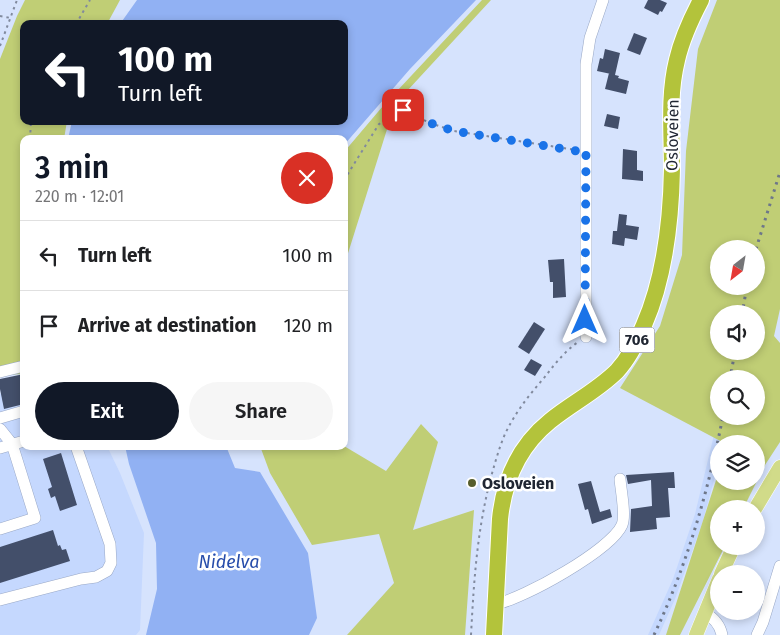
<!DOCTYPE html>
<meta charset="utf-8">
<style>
body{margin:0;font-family:"Fira Sans",sans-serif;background:#f6f6f6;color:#202124;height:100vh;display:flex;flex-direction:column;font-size:19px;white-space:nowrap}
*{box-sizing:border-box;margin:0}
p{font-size:16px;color:#757577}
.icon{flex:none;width:28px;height:28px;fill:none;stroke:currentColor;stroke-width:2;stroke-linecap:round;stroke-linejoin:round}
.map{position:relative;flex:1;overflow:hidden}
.details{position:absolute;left:20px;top:135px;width:328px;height:315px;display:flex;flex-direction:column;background:#fff;border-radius:10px;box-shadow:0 2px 8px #0003}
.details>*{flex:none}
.banner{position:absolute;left:20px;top:20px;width:328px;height:105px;border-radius:10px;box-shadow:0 2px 8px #0003;background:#111827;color:#fff;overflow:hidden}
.needle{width:32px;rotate:211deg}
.fabs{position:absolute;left:710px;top:240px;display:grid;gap:10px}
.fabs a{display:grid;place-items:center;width:55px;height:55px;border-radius:50%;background:#fff;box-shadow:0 2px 8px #0003;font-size:25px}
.pin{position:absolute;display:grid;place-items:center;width:42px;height:42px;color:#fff;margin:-21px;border-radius:10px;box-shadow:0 2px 8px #0006}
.me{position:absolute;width:55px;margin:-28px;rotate:0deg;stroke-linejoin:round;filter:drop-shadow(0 0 4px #0008)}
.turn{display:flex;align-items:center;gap:18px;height:105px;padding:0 15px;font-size:22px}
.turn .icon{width:65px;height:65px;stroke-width:2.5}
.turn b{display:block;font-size:35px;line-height:42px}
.round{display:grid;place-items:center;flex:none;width:52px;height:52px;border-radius:26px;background:#f6f6f6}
.summary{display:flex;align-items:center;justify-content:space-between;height:85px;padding:0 15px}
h1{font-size:30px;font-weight:600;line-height:38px;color:#111827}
.primary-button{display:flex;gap:10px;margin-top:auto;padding:10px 15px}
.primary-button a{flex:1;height:58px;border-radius:30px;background:#111827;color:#fff;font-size:20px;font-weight:600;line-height:58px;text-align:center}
.primary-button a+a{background:#f6f6f6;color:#202124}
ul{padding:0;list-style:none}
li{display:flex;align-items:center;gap:15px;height:70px;padding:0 15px;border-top:1px solid #e0e0e0}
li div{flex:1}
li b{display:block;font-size:19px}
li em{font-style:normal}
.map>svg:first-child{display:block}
.built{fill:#c5d8fe}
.green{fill:#c0ce75;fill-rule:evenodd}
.water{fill:#91b1f3}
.building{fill:#434f6a}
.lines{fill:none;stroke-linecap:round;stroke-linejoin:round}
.minor-casing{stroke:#99a8c6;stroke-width:12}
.major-casing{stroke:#fff;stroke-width:15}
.highway-casing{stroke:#fff;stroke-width:18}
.path{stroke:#818a9e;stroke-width:2;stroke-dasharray:2.5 4;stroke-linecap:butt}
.minor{stroke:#fff;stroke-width:11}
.major{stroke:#d1db89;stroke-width:14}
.highway{stroke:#b3c33b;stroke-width:16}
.rail{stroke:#6e7789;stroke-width:3;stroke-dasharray:2.5 5;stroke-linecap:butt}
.route{stroke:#1a73e8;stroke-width:9;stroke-dasharray:0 16.2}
.poi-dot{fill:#575e2d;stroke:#fff;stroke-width:2}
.labels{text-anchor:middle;stroke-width:5;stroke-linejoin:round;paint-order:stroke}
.shield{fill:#fff;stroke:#636770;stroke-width:1}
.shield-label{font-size:15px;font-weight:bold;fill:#202632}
.street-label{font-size:16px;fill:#202632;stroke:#fff}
.poi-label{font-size:16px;font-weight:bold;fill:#202632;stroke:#fff;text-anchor:start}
.water-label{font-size:18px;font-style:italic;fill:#274dab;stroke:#fff}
</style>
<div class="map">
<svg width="780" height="635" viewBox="0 0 780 635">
<rect width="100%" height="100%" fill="#d6e3fd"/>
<g class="built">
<path d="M24,392V446H107L120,473L144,533L140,630L136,635H0V394Z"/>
<path d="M719,414V416H728L723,444H719V462L702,524L675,599L659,635H648L673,579L695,514Z"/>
</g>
<g class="green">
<path d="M25,0H120L107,24H24V121H67L64,139H24V374L0,375V59L17,16Z"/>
<path d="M482,0H491L395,104L344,266V152L383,106Z"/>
<path d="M717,0H780V309L774,336L780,343V442L765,465L743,509H719V546H725L680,635H666L719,471V481H756V444H726L620,388L660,326L682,255L686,151L698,49ZM719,249H756V286H719ZM719,314H756V351H719ZM719,379H756V416H719Z"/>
<path d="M421,424L438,442L413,530L474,510L465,635H347L394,583L379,534L312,545L270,473L260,446H344L386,471Z"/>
</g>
<g class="water">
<path d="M137,0H476L410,69L344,145V139H68L72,121H344V24H120Z"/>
<path d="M125,446H226L235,468L260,472L308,553L317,618L309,635H146L157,589L156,543L129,464Z"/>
</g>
<g class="building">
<path d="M648,0H660L667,3L662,12L660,11L658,15L644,8Z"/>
<path d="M634,33L647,38L640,55L627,50Z"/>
<path d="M605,49L620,53L615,75L619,76L618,78L629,81L626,94L605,89L609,73L611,74L597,71L600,58L603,59Z"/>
<path d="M607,114L620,117L618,129L604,126Z"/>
<path d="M623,149L637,151V170L643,171V181L622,179Z"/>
<path d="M619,214L627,215L626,225L639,227L637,240L625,238L624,246L612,244L613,231H617Z"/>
<path d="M564,259L566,297L553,298V282H550L548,260Z"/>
<path d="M534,322L545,329L529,354L518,347Z"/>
<path d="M531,359L542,365L535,376L524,370Z"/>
<path d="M24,374V404L4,409L0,389V379Z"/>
<path d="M61,453L77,505L60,511L55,496L51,498L48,489L52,487L43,459Z"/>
<path d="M674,472L675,488H668L670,517L656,518L657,529L630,532L631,509L652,506L651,480L628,484L626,475Z"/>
<path d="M591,481L600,512L610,509L612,517L592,524L588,509L585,510L578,484Z"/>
<path d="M53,530L58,546L60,545L62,550L66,549L70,561L0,583V547Z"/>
</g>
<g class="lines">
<g class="minor-casing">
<g id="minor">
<path d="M586,337V64L590,38L603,0"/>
<path d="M0,372L24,366"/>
<path d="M0,418L24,411"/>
<path d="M0,429L12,444L35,518L0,529"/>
<path d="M0,448L24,441"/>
<path d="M0,600L81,579L96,577L107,571L111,563L110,544L76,446"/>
<path d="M496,604C523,599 611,550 622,525C626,515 621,491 620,479"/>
<path d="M705,613C714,618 720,625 722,635"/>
<path d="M757,635L763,622L780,566"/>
</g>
</g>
<g class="major-casing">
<g id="major">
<path d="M755,509L780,467"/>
<path d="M721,574L734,546"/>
<path d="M696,635L719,579"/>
</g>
</g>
<g class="highway-casing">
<path id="highway" d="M494,635L500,519C504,480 519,446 550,421C572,403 597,391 617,371C629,358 637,342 644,325C665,277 671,222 672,169C672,133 668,96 677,60C682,38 691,19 701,0"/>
</g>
<g class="path">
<path d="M0,16L11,18"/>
<path d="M76,24L90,0"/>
<path d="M0,46L17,0"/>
<path d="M30,139L31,121"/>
<path d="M344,180L379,124L403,110L430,123L454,131L576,150"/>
<path d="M471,635C474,579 477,531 491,477C495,463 499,448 505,434C515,413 529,395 544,378C554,365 564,352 578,342"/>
</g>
<use href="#minor" class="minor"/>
<use href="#major" class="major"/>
<use href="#highway" class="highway"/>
<g class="rail">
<path d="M756,249L780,172"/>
<path d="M742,314L747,286"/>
<path d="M730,379L735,351"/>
<path d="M654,635C687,565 708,492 723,416"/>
</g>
</g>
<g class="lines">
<path class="route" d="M403,110L430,123L454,131L577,151L586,150L585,320"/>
</g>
<circle class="poi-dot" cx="472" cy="483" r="5"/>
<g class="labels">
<rect class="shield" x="619.5" y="327.5" width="35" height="25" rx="4"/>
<g class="shield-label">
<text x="637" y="345">706</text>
</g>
<g class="street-label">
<text transform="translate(672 135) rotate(-89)" y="6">Osloveien</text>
</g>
<g class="poi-label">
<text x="482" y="489">Osloveien</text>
</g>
<g class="water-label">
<text x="229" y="568">Nidelva</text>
</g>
</g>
</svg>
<div class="fabs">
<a><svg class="needle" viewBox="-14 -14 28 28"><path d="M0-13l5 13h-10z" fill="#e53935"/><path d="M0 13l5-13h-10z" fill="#757577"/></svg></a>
<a><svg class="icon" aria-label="sound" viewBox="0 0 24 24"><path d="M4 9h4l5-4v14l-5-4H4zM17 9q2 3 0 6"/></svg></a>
<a><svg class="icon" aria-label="search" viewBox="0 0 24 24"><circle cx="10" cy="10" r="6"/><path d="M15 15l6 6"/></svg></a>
<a><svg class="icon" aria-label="layers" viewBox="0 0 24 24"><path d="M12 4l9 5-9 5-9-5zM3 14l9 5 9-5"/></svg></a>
<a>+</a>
<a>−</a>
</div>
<div class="pin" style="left:403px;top:110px;background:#d93025"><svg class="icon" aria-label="arrive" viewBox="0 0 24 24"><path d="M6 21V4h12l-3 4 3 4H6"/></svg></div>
<svg class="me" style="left:585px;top:320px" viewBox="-20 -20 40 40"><path d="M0-17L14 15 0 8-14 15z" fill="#1a73e8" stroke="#fff" stroke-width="4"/></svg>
<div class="banner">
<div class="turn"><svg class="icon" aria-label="left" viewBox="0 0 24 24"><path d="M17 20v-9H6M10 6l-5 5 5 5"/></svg><div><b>100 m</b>Turn left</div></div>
</div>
<section class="details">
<div class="summary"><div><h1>3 min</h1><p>220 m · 12:01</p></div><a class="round" style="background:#d93025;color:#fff"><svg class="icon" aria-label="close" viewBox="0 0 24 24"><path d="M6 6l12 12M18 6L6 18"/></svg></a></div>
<ul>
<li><svg class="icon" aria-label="left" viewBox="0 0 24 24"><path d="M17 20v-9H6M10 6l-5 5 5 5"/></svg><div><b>Turn left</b></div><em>100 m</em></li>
<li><svg class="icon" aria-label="arrive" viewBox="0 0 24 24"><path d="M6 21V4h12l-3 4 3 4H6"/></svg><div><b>Arrive at destination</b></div><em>120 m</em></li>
</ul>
<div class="primary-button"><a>Exit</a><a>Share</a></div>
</section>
</div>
